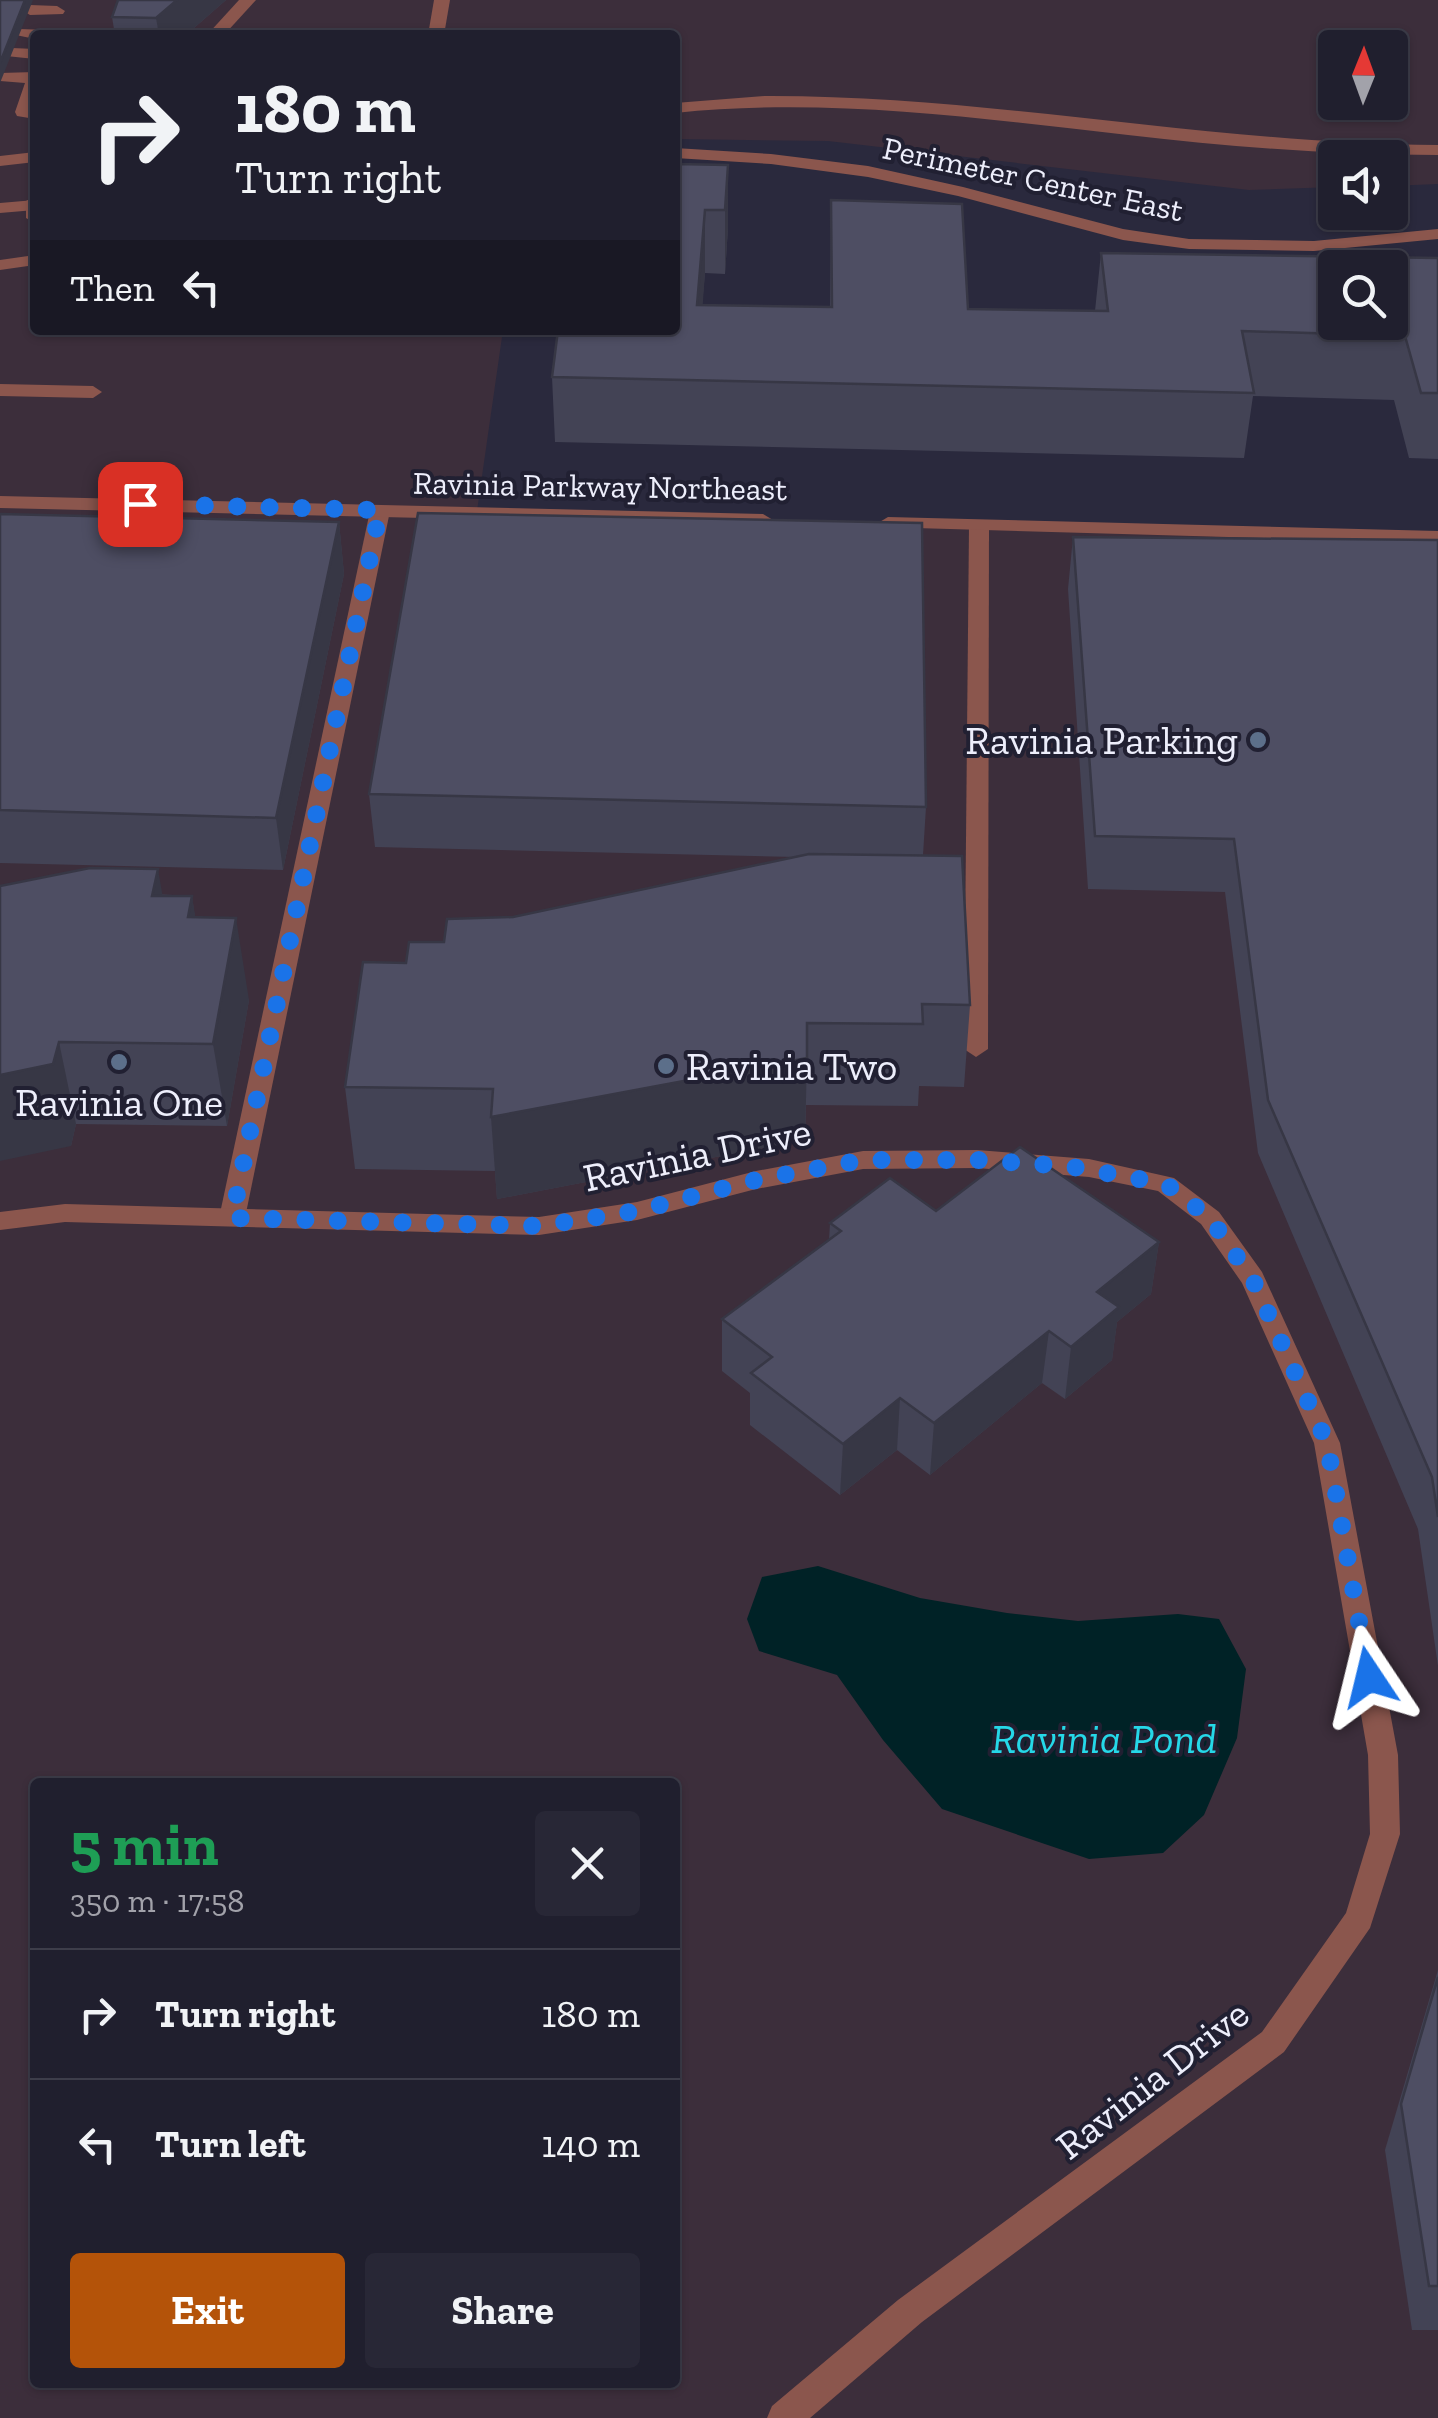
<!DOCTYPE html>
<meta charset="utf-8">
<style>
body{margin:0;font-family:"Zilla Slab",serif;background:#282736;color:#f1f3f6;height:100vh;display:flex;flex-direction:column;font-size:38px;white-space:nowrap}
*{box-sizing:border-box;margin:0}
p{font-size:32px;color:#a2a2aa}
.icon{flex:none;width:55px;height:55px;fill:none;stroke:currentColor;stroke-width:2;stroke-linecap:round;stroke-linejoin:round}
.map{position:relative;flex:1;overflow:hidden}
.sheet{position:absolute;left:30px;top:1778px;width:650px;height:610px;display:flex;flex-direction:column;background:#201f2e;border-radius:10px;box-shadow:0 2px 8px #0004,0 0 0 2px #3d3d4a}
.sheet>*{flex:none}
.banner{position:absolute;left:30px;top:30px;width:650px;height:305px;border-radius:10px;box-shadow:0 2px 8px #0004,0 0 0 2px #3d3d4a;background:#201f2e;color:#f1f3f6;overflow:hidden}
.needle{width:65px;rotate:1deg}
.tools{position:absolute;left:1318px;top:30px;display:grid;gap:20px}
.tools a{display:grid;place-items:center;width:90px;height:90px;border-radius:10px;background:#201f2e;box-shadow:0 2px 8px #0004,0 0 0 2px #3d3d4a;font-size:50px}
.pin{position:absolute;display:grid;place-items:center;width:85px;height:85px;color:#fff;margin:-42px;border-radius:20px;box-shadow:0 5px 15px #0006}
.me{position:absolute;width:110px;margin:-55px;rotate:350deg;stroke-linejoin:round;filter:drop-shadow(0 0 8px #0008)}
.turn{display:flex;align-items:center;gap:35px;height:210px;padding:0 40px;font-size:45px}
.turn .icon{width:130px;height:130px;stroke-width:2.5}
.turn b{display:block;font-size:70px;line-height:85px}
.then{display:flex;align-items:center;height:95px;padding:0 40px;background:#0003;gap:20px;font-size:38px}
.round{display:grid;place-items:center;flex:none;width:105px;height:105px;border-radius:10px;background:#282736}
.head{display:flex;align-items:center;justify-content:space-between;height:170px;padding:0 40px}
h1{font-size:60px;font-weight:700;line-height:75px;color:#1e9e55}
.action{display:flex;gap:20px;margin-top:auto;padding:20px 40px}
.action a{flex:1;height:115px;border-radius:10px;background:#b45309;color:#fff;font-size:40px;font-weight:700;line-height:115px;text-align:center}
.action a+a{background:#282736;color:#f1f3f6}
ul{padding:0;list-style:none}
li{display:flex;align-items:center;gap:30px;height:130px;padding:0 40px;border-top:2px solid #3d3d4a}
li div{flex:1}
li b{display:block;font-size:38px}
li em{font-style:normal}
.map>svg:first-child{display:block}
.commercial{fill:#3c2e3b;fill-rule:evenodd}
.water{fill:#002226}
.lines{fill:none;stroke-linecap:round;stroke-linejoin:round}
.lane{fill:#8b564d;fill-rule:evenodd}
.street{fill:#8b564d;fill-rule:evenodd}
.wall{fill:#434355}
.shaded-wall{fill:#373745}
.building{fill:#4e4e63;stroke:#373745;stroke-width:2.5;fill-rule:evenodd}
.route{stroke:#1a73e8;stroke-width:18;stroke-dasharray:0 32.4}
.service-dot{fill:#5c6f8a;stroke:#212032;stroke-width:4}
.labels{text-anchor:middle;stroke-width:8;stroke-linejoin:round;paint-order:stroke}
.far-street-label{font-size:32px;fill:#edeefb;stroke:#212032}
.poi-label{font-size:40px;fill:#edeefb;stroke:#212032;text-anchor:end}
.street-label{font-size:40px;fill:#edeefb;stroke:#212032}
.water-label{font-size:42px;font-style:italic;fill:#25d8e8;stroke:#212032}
</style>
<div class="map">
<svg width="1438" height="2418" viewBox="0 0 1438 2418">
<rect width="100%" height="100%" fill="#2a293d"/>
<path class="commercial" d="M0,0H1438V184L1390,186V158H1335V187L1249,190L828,141L675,139V35H35V330H503L476,518L1438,532V2418H0ZM1335,48H1390V102H1335ZM35,1782H675V2382H35Z"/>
<path class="water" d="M818,1566L920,1598L1007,1613L1078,1621L1178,1614L1219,1619L1246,1669L1237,1738L1204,1815L1163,1853L1089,1859L942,1809L883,1740L837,1675L759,1651L747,1619L762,1577Z"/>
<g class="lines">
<g class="lane">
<path d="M239,0H256L224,35H207Z"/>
<path d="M434,0H450L444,35H428Z"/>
<path d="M57,6L65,11L63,14L30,15L22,10L30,5Z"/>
<path d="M49,30L57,35H35V39L11,34L19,29Z"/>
<path d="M12,48L35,49V59L6,56V50Z"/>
<path d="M35,72V119L17,116L15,112L25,83L0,81V73Z"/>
<path d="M35,196V223L26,218V201Z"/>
<path d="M35,255V265L0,270V260Z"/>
<path d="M0,384L93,386L102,392L93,398L0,396Z"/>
<path d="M380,505L390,511L245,1218L241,1224H223L219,1218L370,511Z"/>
<path d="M979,520L989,526L988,1049L976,1057L964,1049L969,526Z"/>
</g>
<g class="street">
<path d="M764,96C990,95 1212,144 1438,145V155C1334,155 1231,147 1128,135C977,118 827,97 675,113V103Z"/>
<path d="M675,148L771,154L868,166L963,187L1123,229L1189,239L1314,241L1438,229V239L1314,251L1189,249L1123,240L958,196L868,177L771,164L675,158Z"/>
<path d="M35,152V162L0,166V156Z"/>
<path d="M35,200V210L0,213V203Z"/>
<path d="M0,496L763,514L773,520L763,526L0,508Z"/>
<path d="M888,517L1438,531V543L881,527L878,523Z"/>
<path d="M977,1150L1089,1159L1174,1178L1219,1212L1262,1272L1340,1443L1398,1755L1400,1834L1370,1928L1284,2052L922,2322L810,2418H767L772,2406L898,2300L1262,2032L1346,1913L1370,1834L1368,1755L1314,1443L1242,1283L1201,1224L1158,1191L1089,1177L977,1168L863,1169L756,1189L637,1220L539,1235L65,1222L0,1230V1212L65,1204L539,1217L637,1202L756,1171L863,1151Z"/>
</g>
</g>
<g class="wall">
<path d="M118,0H226L186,35H115L112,17Z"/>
<path d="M675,164L728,165V228L725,274L705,273L702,305L830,307L831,200L968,309L1095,311L1101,253L1438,258V459L1409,458L1394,400L1253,396L1244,458L555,442L552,377Z"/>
<path d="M0,514L339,522L344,574L283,870L0,863Z"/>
<path d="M1073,537L1438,540V1666L1418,1529L1258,1153L1225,892L1088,889L1068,589Z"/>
<path d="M369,794L926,807L923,855L970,1005L964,1087L919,1086L918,1106L806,1105L805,1140L497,1199L495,1171L355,1169L345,1087L406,963L513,917L797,857L375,847Z"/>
<path d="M0,886L192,896L195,918L249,1000L227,1126L76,1124L71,1146Z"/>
<path d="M936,1211L1159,1242L1151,1294L1117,1322L1112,1360L1065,1399L1042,1383L930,1475L897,1450L840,1495L750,1425V1393L722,1371V1319L829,1240L830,1223Z"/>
<path d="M1438,1970V2330H1412L1385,2150Z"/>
</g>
<g class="shaded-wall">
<path d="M25,0H33L0,83V63Z"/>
<path d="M177,0H226L186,35H159L156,18Z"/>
<path d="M728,165V228L725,274V210Z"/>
<path d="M705,210V273L698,370L697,305Z"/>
<path d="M339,522L344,574L283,870L276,818Z"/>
<path d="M158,869L172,951L152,896Z"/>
<path d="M192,896L205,979L188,917Z"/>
<path d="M236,918L249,1000L227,1126L213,1044Z"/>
<path d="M59,1042L76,1124L71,1146L0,1161V1075Z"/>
<path d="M807,1058L805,1140L497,1199L491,1117Z"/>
<path d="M1159,1242L1151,1294L1117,1322L1112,1360L1065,1399L1071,1347L1097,1292Z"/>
<path d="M1049,1331L1042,1383L930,1475L934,1423Z"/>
<path d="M900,1398L897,1450L840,1495L843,1444Z"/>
</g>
<g class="building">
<path d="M0,0H25L0,63Z"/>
<path d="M118,0H177L156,18L112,17Z"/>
<path d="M675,164L728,165L725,210H705L697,305L832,307L831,200L962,204L968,309L1108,311L1101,253L1438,258V393H1421L1405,336L1242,331L1254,393L552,377L558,330H675ZM1335,268H1390V322H1335Z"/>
<path d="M418,513L922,523L926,807L369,794Z"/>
<path d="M0,514L339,522L276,818L0,810Z"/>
<path d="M1073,537L1438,540V1517L1432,1477L1268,1100L1234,839L1095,836Z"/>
<path d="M809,854L962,856L970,1005L922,1004L923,1024L807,1023V1058L491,1117L493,1089L345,1087L363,962L406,963L409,942H444L447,919L513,917Z"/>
<path d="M90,868L158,869L152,896H192L188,917L236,918L213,1044L59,1042L53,1064L0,1075V886Z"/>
<path d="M1020,1147L1159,1242L1097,1292L1119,1307L1071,1347L1049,1331L934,1423L900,1398L843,1444L751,1373L772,1357L722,1319L841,1231L830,1223L890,1178L936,1211Z"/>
<path d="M1438,1977V2286H1429L1401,2104Z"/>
</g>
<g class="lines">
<path class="route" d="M140,504L380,510L232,1218L539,1226L637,1211L756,1180L863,1160H977L1068,1166L1166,1184L1210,1218L1253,1280L1327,1443L1369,1677"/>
</g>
<g class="service-dot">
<circle cx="1258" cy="740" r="10"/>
<circle cx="119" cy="1062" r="10"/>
<circle cx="666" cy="1066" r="10"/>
</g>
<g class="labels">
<g class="far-street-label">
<text transform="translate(1033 179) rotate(12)" y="11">Perimeter Center East</text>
<text transform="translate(600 486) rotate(1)" y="11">Ravinia Parkway Northeast</text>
</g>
<g class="poi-label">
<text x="1238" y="754">Ravinia Parking</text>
<text x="686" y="1080" text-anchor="start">Ravinia Two</text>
<text x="119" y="1116" text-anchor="middle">Ravinia One</text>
</g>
<g class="street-label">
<text transform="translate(697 1154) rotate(-12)" y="14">Ravinia Drive</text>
<text transform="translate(1152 2079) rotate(-38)" y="14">Ravinia Drive</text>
</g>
<g class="water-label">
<text x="1104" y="1753">Ravinia Pond</text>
</g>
</g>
</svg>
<div class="tools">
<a><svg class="needle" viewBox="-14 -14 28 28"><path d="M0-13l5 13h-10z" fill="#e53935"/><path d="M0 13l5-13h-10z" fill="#a2a2aa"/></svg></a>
<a><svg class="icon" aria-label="sound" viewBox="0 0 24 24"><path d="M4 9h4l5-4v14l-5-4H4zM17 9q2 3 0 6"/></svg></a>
<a><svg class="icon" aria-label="search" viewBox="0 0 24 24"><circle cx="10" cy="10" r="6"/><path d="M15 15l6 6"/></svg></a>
</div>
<div class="pin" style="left:140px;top:504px;background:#d93025"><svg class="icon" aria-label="arrive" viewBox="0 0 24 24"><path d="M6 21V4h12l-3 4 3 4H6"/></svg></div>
<svg class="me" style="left:1369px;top:1677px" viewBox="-20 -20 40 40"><path d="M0-17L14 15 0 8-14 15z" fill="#1a73e8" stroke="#fff" stroke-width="4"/></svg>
<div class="banner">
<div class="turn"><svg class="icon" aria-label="right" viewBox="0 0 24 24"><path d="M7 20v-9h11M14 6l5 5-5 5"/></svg><div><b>180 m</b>Turn right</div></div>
<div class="then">Then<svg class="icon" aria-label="left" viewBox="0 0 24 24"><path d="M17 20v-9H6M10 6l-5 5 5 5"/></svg></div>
</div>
<section class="sheet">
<div class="head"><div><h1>5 min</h1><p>350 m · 17:58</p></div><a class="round"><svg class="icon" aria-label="close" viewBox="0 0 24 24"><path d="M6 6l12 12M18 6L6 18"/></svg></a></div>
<ul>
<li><svg class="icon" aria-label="right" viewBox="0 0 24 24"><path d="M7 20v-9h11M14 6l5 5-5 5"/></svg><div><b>Turn right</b></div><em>180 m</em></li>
<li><svg class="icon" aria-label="left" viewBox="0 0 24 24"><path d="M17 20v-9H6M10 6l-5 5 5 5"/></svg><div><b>Turn left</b></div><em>140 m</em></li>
</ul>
<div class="action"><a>Exit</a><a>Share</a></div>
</section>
</div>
